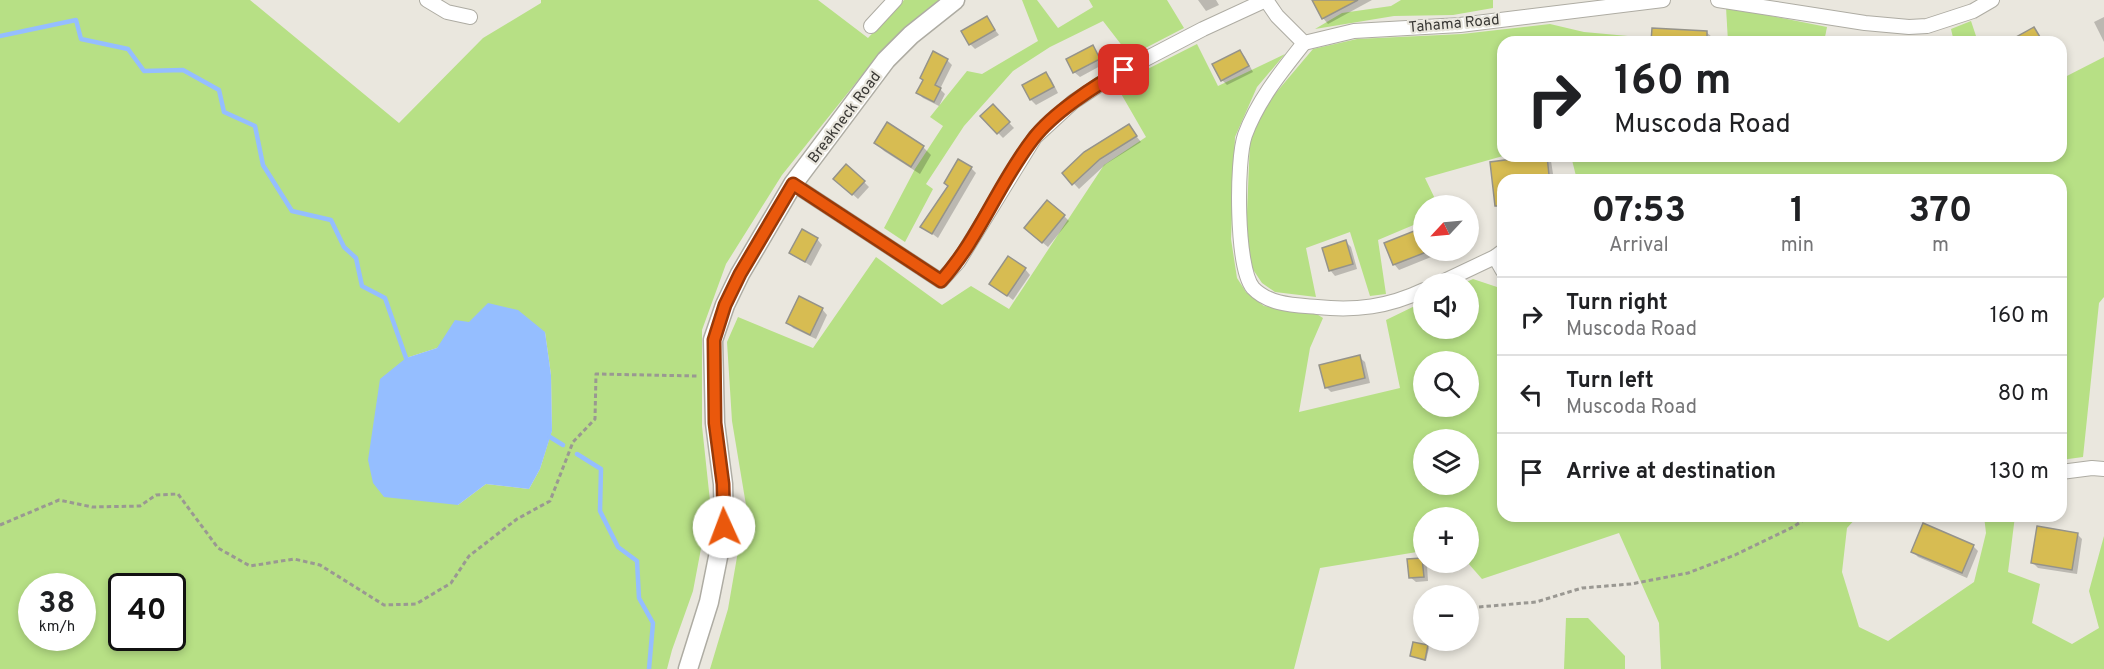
<!DOCTYPE html>
<meta charset="utf-8">
<style>
body{margin:0;font-family:Overpass,sans-serif;background:#f6f6f6;color:#202124;height:100vh;display:flex;flex-direction:column;font-size:22px;white-space:nowrap}
*{box-sizing:border-box;margin:0}
p{font-size:20px;color:#757577}
.icon{flex:none;width:33px;height:33px;fill:none;stroke:currentColor;stroke-width:2;stroke-linecap:round;stroke-linejoin:round}
.map{position:relative;flex:1;overflow:hidden}
.panel{position:absolute;left:1497px;top:174px;width:570px;height:348px;display:flex;flex-direction:column;background:#fff;border-radius:18px;box-shadow:0 3px 9px #0003}
.panel>*{flex:none}
.guide{position:absolute;left:1497px;top:36px;width:570px;height:126px;border-radius:18px;box-shadow:0 3px 9px #0003;background:#fff;color:#202124;overflow:hidden}
.needle{width:39px;rotate:244deg}
.controls{position:absolute;left:1413px;top:195px;display:grid;gap:12px}
.controls a{display:grid;place-items:center;width:66px;height:66px;border-radius:50%;background:#fff;box-shadow:0 3px 9px #0003;font-size:30px}
.speed{position:absolute;left:18px;top:573px;display:flex;gap:12px;font-size:30px;font-weight:700;text-align:center}
.speed>*{display:grid;place-content:center;width:78px;height:78px;border-radius:50%;background:#fff;box-shadow:0 3px 9px #0003;line-height:1}
.speed small{font-size:15px;font-weight:400}
.speed .limit{border:3px solid #111;border-radius:9px;background:#fff;color:#111}
.pin{position:absolute;display:grid;place-items:center;width:51px;height:51px;color:#fff;margin:-26px;border-radius:12px;box-shadow:0 3px 9px #0006}
.me{position:absolute;width:66px;margin:-33px;rotate:358deg;stroke-linejoin:round;filter:drop-shadow(0 0 4px #0008)}
.turn{display:flex;align-items:center;gap:21px;height:126px;padding:0 18px;font-size:27px}
.turn .icon{width:78px;height:78px;stroke-width:2.5}
.turn b{display:block;font-size:42px;line-height:51px}
.eta{display:flex;justify-content:space-evenly;align-items:center;height:102px;text-align:center}
.eta b{font-size:36px;font-weight:700;line-height:42px}
ul{padding:0;list-style:none}
li{display:flex;align-items:center;gap:18px;height:78px;padding:0 18px;border-top:2px solid #e0e0e0}
li div{flex:1}
li b{display:block;font-size:22px}
li em{font-style:normal}
.map>svg:first-child{display:block}
.green{fill:#b7e085;fill-rule:evenodd}
.water{fill:#95beff}
.shadow{fill:#0003}
.lines{fill:none;stroke-linecap:round;stroke-linejoin:round}
.stream{stroke:#95beff;stroke-width:4.5}
.building{fill:#d7bc52;stroke:#95938a;stroke-width:1.5}
.street-casing{stroke:#aeaca3;stroke-width:16}
.secondary-casing{stroke:#aeaca3;stroke-width:21}
.path{stroke:#9a9892;stroke-width:3;stroke-dasharray:4.5 3;stroke-linecap:butt}
.street{stroke:#fff;stroke-width:14}
.secondary{stroke:#fff;stroke-width:18}
.route-casing{stroke:#983908;stroke-width:15}
.route{stroke:#ea580c;stroke-width:10}
.labels{text-anchor:middle;stroke-width:4.5;stroke-linejoin:round;paint-order:stroke}
.street-label{font-size:15px;fill:#393835;stroke:#eae7de}
</style>
<div class="map">
<svg width="2104" height="669" viewBox="0 0 2104 669">
<rect width="100%" height="100%" fill="#eae7de"/>
<g class="green">
<path d="M0,0H250L399,123L483,38L541,3V0H818L868,38L904,0H939L918,17L879,54L782,175L726,264L702,330V426L710,501L693,591L672,650L667,669H0ZM469,322L545,332L551,375L552,430L540,469L529,489L486,484L458,505L406,358L437,348ZM32,586H82V638H32ZM122,586H172V638H122Z"/>
<path d="M1022,0H1037L1058,28L1093,7L1089,0H1167L1184,28L1130,56L1103,21L1050,47L1013,71L964,126L926,184L933,189L905,242L884,228L915,169L943,126L930,117L967,71L982,74L1038,41Z"/>
<path d="M1401,0H1493V8L1453,15L1394,16L1315,29L1342,13L1391,6Z"/>
<path d="M1726,7L1827,27L1824,42H1728Z"/>
<path d="M1971,21L1978,42H1954L1951,29Z"/>
<path d="M1550,24L1584,32L1639,37L1641,42H1503V156L1425,178L1438,205L1424,206L1423,221L1378,240L1386,294L1370,296L1350,232L1306,248L1316,297L1275,292L1262,283L1252,268L1246,237L1250,140L1269,101L1313,49L1357,39L1462,34Z"/>
<path d="M1197,44L1218,86L1285,54L1257,87L1235,137L1231,239L1237,278L1246,292L1264,306L1315,313L1323,318L1310,348L1299,412L1400,388L1386,320L1423,302L1424,328H1468V284L1464,283L1473,279L1500,288L1503,294V361L1498,363L1503,387V516H1858L1847,528L1842,572L1859,627L1888,641L1974,582L1986,533L1984,516H2015L2008,572L2040,584L2032,623L2072,644L2099,628L2089,591L2104,536V669H1661L1659,623L1619,533L1482,579L1468,563V518H1424L1423,551L1320,568L1294,669H710L728,609L746,505L732,421L727,342L738,317L813,348L876,257L942,305L971,286L1009,309L1104,165L1146,137L1116,85ZM1424,362H1468V406H1424ZM1424,440H1468V484H1424Z"/>
<path d="M2104,57V297L2099,303L2083,457L2061,460V180H1577L1571,156H2061V79Z"/>
<path d="M1566,618H1588L1625,656V669H1564Z"/>
</g>
<path class="water" d="M488,303L518,310L545,332L551,375L552,431L540,469L529,489L486,484L458,505L384,497L373,483L368,460L380,379L406,358L437,348L455,320L469,322Z"/>
<g class="shadow">
<path d="M1198,0H1216L1219,5L1206,11Z"/>
<path d="M1319,0H1372L1328,24L1323,18L1314,2Z"/>
<path d="M2104,17V42L2094,22Z"/>
<path d="M986,18L999,35L975,49L970,44Z"/>
<path d="M1706,32L1712,37V42H1653Z"/>
<path d="M1092,47L1104,64L1080,77L1074,72Z"/>
<path d="M1240,51L1245,57L1253,72L1227,85L1222,80Z"/>
<path d="M947,60L952,65L940,89L945,94L939,106L923,98L918,93Z"/>
<path d="M1046,74L1051,79L1058,93L1036,105L1031,100L1024,86Z"/>
<path d="M993,106L1014,128L1003,138L982,116Z"/>
<path d="M888,124L923,147L931,155L920,174L884,151L876,143Z"/>
<path d="M1128,126L1141,142L1106,164L1079,189L1064,173Z"/>
<path d="M1546,156L1551,161L1554,180H1503V198L1491,163Z"/>
<path d="M971,168L976,173L938,238L922,226L949,186Z"/>
<path d="M864,182L869,187L858,199L841,184Z"/>
<path d="M1064,216L1069,221L1048,247L1031,233Z"/>
<path d="M817,239L822,245L811,266L791,253Z"/>
<path d="M1346,242L1351,247L1357,269L1335,276L1330,270Z"/>
<path d="M1424,250H1441V253L1399,270L1394,264Z"/>
<path d="M1025,269L1030,275L1013,300L991,283Z"/>
<path d="M822,309L827,315L816,339L793,328L788,322Z"/>
<path d="M1359,357L1365,362L1370,383L1331,392L1326,387Z"/>
<path d="M2077,534L2082,539L2077,574L2038,568L2033,563Z"/>
<path d="M1973,546L1978,551L1967,578L1918,557L1913,552Z"/>
<path d="M1421,559L1427,565L1428,581L1416,582L1410,577Z"/>
<path d="M1427,646L1429,648L1426,661L1411,656Z"/>
</g>
<g class="lines">
<g class="stream">
<path d="M0,36L76,20L81,39L128,49L144,71L183,70L219,90L224,112L255,126L263,165L292,211L331,220L344,247L356,258L362,286L385,298L406,358"/>
<path d="M550,437L563,445"/>
<path d="M577,454L601,469L600,511L618,547L637,561L639,598L653,623L649,669"/>
</g>
</g>
<g class="building">
<path d="M1312,0H1358L1322,19Z"/>
<path d="M987,16L995,30L969,45L961,31Z"/>
<path d="M2034,27L2043,42H2007Z"/>
<path d="M1652,28L1707,31V42H1651Z"/>
<path d="M1093,45L1100,59L1073,73L1066,59Z"/>
<path d="M1240,50L1249,66L1221,81L1212,64Z"/>
<path d="M933,51L948,59L935,85L941,88L934,102L916,93L923,80L920,78Z"/>
<path d="M1046,72L1054,87L1030,100L1022,85Z"/>
<path d="M993,104L1010,122L997,134L980,116Z"/>
<path d="M887,122L924,146L911,167L874,143Z"/>
<path d="M1129,124L1137,136L1100,159L1072,185L1062,173L1084,152Z"/>
<path d="M1535,156H1547L1549,175L1534,177L1535,180H1503V206H1495L1490,162Z"/>
<path d="M958,159L972,167L932,234L920,227L948,186L944,183Z"/>
<path d="M846,164L865,181L852,195L833,179Z"/>
<path d="M1047,200L1065,215L1042,243L1024,228Z"/>
<path d="M1424,227V253L1393,265L1384,243Z"/>
<path d="M802,229L818,238L805,262L789,253Z"/>
<path d="M1346,240L1353,264L1329,271L1322,248Z"/>
<path d="M1008,256L1026,268L1007,296L989,284Z"/>
<path d="M799,296L823,308L810,335L786,323Z"/>
<path d="M1360,355L1365,378L1325,388L1319,365Z"/>
<path d="M1923,523L1974,545L1962,573L1911,552Z"/>
<path d="M2037,526L2078,533L2072,570L2031,563Z"/>
<path d="M1422,558L1424,577L1409,578L1407,559Z"/>
<path d="M1413,642L1428,645L1425,660L1410,656Z"/>
</g>
<g class="lines">
<g class="street-casing">
<g id="street">
<path d="M427,0L447,12L470,17"/>
<path d="M1266,0L1277,16L1304,43L1354,31L1460,25L1663,0"/>
<path d="M1718,0L1865,23L1909,27L1927,26L1973,11L1992,0"/>
<path d="M871,26L895,0"/>
<path d="M1304,43C1281,72 1258,100 1245,135C1236,160 1236,268 1253,288C1269,305 1295,305 1317,307C1356,311 1388,307 1424,290"/>
<path d="M793,184L941,281L958,262L1035,137L1073,102L1111,77L1203,29L1266,0"/>
<path d="M1495,257L1503,271"/>
<path d="M1438,284L1495,257L1503,251"/>
<path d="M2061,472L2092,468L2104,469"/>
</g>
</g>
<g class="secondary-casing">
<path id="secondary" d="M688,669L709,602L724,527L723,484L715,423L713,340L725,305L740,274L793,184L886,60L911,35L955,0"/>
</g>
<g class="path">
<path d="M0,525L59,500L92,507L140,506L156,495L178,494L218,548L250,566L294,559L320,565L384,605L416,604L451,583L469,556L517,519L550,501L573,442L595,419L596,374L697,376"/>
<path d="M1479,607L1536,602L1582,588L1631,584L1688,573L1735,555L1793,527L1809,516"/>
</g>
<use href="#street" class="street"/>
<use href="#secondary" class="secondary"/>
</g>
<g class="lines">
<g class="route-casing">
<path id="route" d="M724,527L723,484L715,423L714,340L725,305L740,274L793,184L941,281C979,239 998,184 1033,139C1052,114 1095,85 1124,70"/>
</g>
<use href="#route" class="route"/>
</g>
<g class="labels">
<g class="street-label">
<text transform="translate(1454 23) rotate(-5)" y="5">Tahama Road</text>
<text transform="translate(844 117) rotate(-53)" y="5">Breakneck Road</text>
</g>
</g>
</svg>
<div class="controls">
<a><svg class="needle" viewBox="-14 -14 28 28"><path d="M0-13l5 13h-10z" fill="#e53935"/><path d="M0 13l5-13h-10z" fill="#757577"/></svg></a>
<a><svg class="icon" aria-label="sound" viewBox="0 0 24 24"><path d="M4 9h4l5-4v14l-5-4H4zM17 9q2 3 0 6"/></svg></a>
<a><svg class="icon" aria-label="search" viewBox="0 0 24 24"><circle cx="10" cy="10" r="6"/><path d="M15 15l6 6"/></svg></a>
<a><svg class="icon" aria-label="layers" viewBox="0 0 24 24"><path d="M12 4l9 5-9 5-9-5zM3 14l9 5 9-5"/></svg></a>
<a>+</a>
<a>−</a>
</div>
<div class="speed"><div>38<small>km/h</small></div><div class="limit">40</div></div>
<div class="pin" style="left:1124px;top:70px;background:#d93025"><svg class="icon" aria-label="arrive" viewBox="0 0 24 24"><path d="M6 21V4h12l-3 4 3 4H6"/></svg></div>
<svg class="me" style="left:724px;top:527px" viewBox="-20 -20 40 40"><circle r="19" fill="#fff"/><path d="M0-13L10 11 0 6-10 11z" fill="#ea580c"/></svg>
<div class="guide">
<div class="turn"><svg class="icon" aria-label="right" viewBox="0 0 24 24"><path d="M7 20v-9h11M14 6l5 5-5 5"/></svg><div><b>160 m</b>Muscoda Road</div></div>
</div>
<section class="panel">
<div class="eta">
<div><b>07:53</b><p>Arrival</p></div>
<div><b>1</b><p>min</p></div>
<div><b>370</b><p>m</p></div>
</div>
<ul>
<li><svg class="icon" aria-label="right" viewBox="0 0 24 24"><path d="M7 20v-9h11M14 6l5 5-5 5"/></svg><div><b>Turn right</b><p>Muscoda Road</p></div><em>160 m</em></li>
<li><svg class="icon" aria-label="left" viewBox="0 0 24 24"><path d="M17 20v-9H6M10 6l-5 5 5 5"/></svg><div><b>Turn left</b><p>Muscoda Road</p></div><em>80 m</em></li>
<li><svg class="icon" aria-label="arrive" viewBox="0 0 24 24"><path d="M6 21V4h12l-3 4 3 4H6"/></svg><div><b>Arrive at destination</b></div><em>130 m</em></li>
</ul>
</section>
</div>
